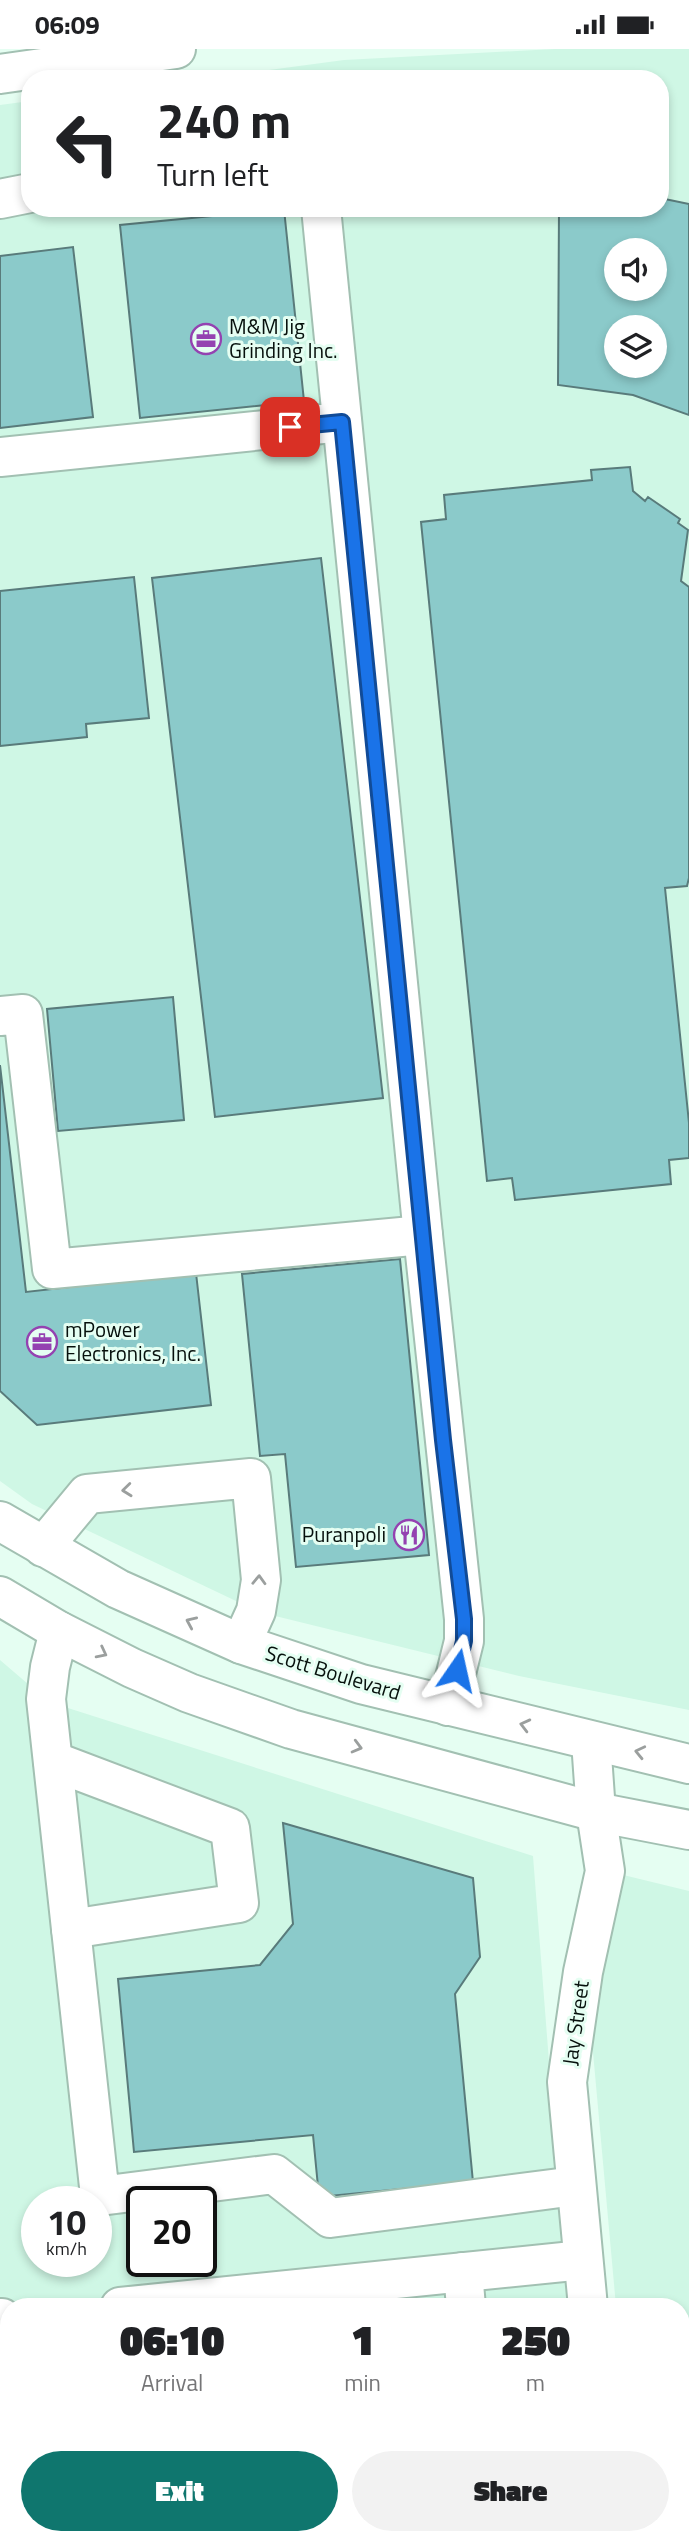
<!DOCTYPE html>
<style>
body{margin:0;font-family:"Titillium Web",sans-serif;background:#f2f2f2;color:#202124;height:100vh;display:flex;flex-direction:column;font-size:26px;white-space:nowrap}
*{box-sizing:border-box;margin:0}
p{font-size:23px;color:#757577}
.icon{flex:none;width:38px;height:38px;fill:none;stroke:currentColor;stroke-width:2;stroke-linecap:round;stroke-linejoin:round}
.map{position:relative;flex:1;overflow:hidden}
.sheet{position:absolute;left:0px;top:2249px;width:690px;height:247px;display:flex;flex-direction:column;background:#fff;border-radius:28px 28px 0 0;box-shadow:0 4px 10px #0003}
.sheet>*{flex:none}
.guide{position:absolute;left:21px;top:21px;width:648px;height:147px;border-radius:28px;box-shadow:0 4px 10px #0003;background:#fff;color:#202124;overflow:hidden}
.fabs{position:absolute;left:604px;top:189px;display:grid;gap:14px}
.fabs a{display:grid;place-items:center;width:63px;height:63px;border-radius:50%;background:#fff;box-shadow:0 4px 10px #0003;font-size:35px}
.speed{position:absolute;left:21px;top:2137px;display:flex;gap:14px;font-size:35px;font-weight:700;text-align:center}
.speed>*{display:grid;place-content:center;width:91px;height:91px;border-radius:50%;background:#fff;box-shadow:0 4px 10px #0003;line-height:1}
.speed small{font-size:18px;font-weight:400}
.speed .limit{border:4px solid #111;border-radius:10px;background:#fff;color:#111}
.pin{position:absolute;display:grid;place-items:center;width:60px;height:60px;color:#fff;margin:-30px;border-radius:14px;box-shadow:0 4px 10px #0006}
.me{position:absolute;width:77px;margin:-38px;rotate:11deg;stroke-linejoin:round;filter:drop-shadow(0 0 5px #0008)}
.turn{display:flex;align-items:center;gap:24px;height:147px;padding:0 21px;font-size:32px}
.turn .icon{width:91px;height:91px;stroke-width:2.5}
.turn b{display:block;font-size:49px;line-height:60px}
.eta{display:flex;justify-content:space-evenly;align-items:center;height:119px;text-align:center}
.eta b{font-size:42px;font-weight:800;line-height:49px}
.cta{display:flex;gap:14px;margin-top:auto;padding:14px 21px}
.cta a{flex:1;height:80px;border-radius:42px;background:#0f766e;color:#fff;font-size:28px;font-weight:800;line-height:80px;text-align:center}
.cta a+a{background:#f2f2f2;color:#202124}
.status{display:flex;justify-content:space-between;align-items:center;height:49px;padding:0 35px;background:#fff;direction:ltr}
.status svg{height:19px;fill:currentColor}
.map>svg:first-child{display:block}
.built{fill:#cff7e5;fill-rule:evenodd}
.building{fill:#8bcaca;stroke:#597b7b;stroke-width:2;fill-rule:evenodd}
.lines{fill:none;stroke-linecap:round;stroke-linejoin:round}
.minor-casing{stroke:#a2c0b2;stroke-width:42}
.major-casing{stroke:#a2c0b2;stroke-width:42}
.highway-casing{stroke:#a2c0b2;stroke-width:42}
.minor{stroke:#fff;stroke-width:38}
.major{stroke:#fff;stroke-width:38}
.highway{stroke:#fff;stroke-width:38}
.oneway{stroke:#9b9f9e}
.route-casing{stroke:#114b97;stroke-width:18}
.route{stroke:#1a73e8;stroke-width:12}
.labels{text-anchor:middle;stroke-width:6;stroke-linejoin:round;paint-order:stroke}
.poi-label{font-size:21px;fill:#06100c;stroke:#e5fef2;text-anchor:start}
.street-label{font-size:21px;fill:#06100c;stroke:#e5fef2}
</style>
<div class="status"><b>06:09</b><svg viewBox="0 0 49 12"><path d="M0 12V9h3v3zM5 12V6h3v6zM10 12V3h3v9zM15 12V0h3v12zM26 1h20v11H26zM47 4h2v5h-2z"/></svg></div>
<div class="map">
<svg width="689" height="2494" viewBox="0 0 689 2494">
<rect width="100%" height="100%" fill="#e5fef2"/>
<g class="built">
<path d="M555,0H689V1661L519,1627L259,1563L32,1455L0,1432V56L30,52V159H660V30H200L344,11ZM616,201H654V240H616ZM616,278H654V317H616Z"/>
<path d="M0,1611L49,1653L533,1807L568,2257L9,2258V2487H586L587,2494H0ZM37,2152H96V2212H37ZM142,2152H201V2212H142Z"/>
<path d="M611,1823L689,1842V2494H638V2487H681V2258L616,2257L586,1926Z"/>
</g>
<g class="building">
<path d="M660,149L689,155V366L633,346L558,336L559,159H660ZM616,201H654V240H616ZM616,278H654V317H616Z"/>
<path d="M284,160L304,352L140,369L120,176Z"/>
<path d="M73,198L93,368L0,379V207Z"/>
<path d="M630,418L633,442L645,452L648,448L680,470L678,474L688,481L681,532L689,538V829L687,837L665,839L689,1074V1109L669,1111L671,1135L515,1151L512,1129L487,1132L421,473L446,470L444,446L592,431L591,421Z"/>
<path d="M321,509L383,1049L215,1068L152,529Z"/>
<path d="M134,528L149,669L86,675L87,688L0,697V542Z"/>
<path d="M173,948L184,1071L58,1082L47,960Z"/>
<path d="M0,1016L26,1243L196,1224L211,1356L37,1376L0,1342Z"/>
<path d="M400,1210L429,1506L296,1518L285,1405L260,1407L242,1225Z"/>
<path d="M283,1774L473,1829L480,1908L455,1945L473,2133L319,2148L313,2086L134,2103L118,1930L260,1916L293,1875Z"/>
<path d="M81,2487H271L233,2494H112V2492L83,2494Z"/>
</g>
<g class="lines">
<g class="minor-casing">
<g id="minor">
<path d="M0,150L30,144"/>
<path d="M321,159L423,1186L464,1570V1592L448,1657"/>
<path d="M0,408L342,373"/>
<path d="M0,967L23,965L52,1220L423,1186"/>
<path d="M43,1498L87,1445L251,1429L261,1531L256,1562L241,1595"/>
<path d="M59,1582L50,1618L46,1650L100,2147L274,2125L330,2169L575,2137"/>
<path d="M53,1712L230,1779L239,1854L71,1880"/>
<path d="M463,2223L466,2258"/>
<path d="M120,2258L583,2211"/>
<path d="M588,2258L567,2033L583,1923L605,1822L596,1763L591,1692"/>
<path d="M2,2269L9,2334"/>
<path d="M0,2472L9,2464"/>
<path d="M489,2487L490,2494"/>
<path d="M611,2487L612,2494"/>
</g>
</g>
<g class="major-casing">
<g id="major">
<path d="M0,1472L118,1540L241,1595L361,1635L689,1715"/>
<path d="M0,1547L59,1582L132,1619L189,1644L291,1680L596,1763L689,1781"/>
</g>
</g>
<g class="highway-casing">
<path id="highway" d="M0,25L176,0"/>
</g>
<use href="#minor" class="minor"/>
<use href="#major" class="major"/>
<use href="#highway" class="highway"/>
</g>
<defs><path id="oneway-chevron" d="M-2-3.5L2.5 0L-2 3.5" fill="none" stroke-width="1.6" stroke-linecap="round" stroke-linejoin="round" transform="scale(1.75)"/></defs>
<g class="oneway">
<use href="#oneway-chevron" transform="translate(127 1441) rotate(174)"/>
<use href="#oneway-chevron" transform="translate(259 1531) rotate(-88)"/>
<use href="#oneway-chevron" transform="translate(191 1573) rotate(-156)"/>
<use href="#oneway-chevron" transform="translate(102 1604) rotate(27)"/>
<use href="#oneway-chevron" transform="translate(525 1676) rotate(-166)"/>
<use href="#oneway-chevron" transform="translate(357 1698) rotate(15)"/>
<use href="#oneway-chevron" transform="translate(640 1703) rotate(-167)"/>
</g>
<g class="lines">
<g class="route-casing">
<path id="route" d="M290,378L342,373L443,1391L464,1570V1592L457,1621"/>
</g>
<use href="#route" class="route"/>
</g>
<defs>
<g id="office-ring" transform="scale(1.575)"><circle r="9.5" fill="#e5fef2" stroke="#9442b1" stroke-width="1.5"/><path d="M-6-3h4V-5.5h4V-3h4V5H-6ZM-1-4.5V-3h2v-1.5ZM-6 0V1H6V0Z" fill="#9442b1"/></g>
<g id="restaurant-ring" transform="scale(1.575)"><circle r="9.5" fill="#e5fef2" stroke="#9442b1" stroke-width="1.5"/><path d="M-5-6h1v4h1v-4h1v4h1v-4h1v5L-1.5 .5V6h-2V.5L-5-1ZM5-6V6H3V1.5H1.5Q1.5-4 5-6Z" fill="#9442b1"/></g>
</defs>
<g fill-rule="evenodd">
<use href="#office-ring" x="206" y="290"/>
<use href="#office-ring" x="42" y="1293"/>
<use href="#restaurant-ring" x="409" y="1486"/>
</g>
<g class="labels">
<g class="poi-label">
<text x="229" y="285">M&amp;M Jig<tspan x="229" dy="24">Grinding Inc.</tspan></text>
<text x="65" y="1288">mPower<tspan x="65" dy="24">Electronics, Inc.</tspan></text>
<text x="386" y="1493" text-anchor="end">Puranpoli</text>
</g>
<g class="street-label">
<text transform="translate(333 1624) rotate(17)" y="7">Scott Boulevard</text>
<text transform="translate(576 1974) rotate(-82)" y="7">Jay Street</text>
</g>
</g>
</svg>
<div class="fabs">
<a><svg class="icon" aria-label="sound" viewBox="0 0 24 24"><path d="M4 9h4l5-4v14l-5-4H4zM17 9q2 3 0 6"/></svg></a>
<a><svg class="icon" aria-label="layers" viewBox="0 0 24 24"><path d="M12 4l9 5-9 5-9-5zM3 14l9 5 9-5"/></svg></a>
</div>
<div class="speed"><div>10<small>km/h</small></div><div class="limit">20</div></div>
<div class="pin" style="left:290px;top:378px;background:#d93025"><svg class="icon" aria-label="arrive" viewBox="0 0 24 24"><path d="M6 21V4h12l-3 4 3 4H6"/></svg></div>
<svg class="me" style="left:457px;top:1621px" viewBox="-20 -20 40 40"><path d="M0-17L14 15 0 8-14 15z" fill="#1a73e8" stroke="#fff" stroke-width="4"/></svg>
<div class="guide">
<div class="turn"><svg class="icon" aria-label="left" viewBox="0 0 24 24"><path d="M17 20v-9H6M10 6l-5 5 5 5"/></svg><div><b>240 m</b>Turn left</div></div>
</div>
<section class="sheet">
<div class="eta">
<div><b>06:10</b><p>Arrival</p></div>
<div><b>1</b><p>min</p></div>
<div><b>250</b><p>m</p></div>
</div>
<div class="cta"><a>Exit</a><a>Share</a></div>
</section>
</div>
